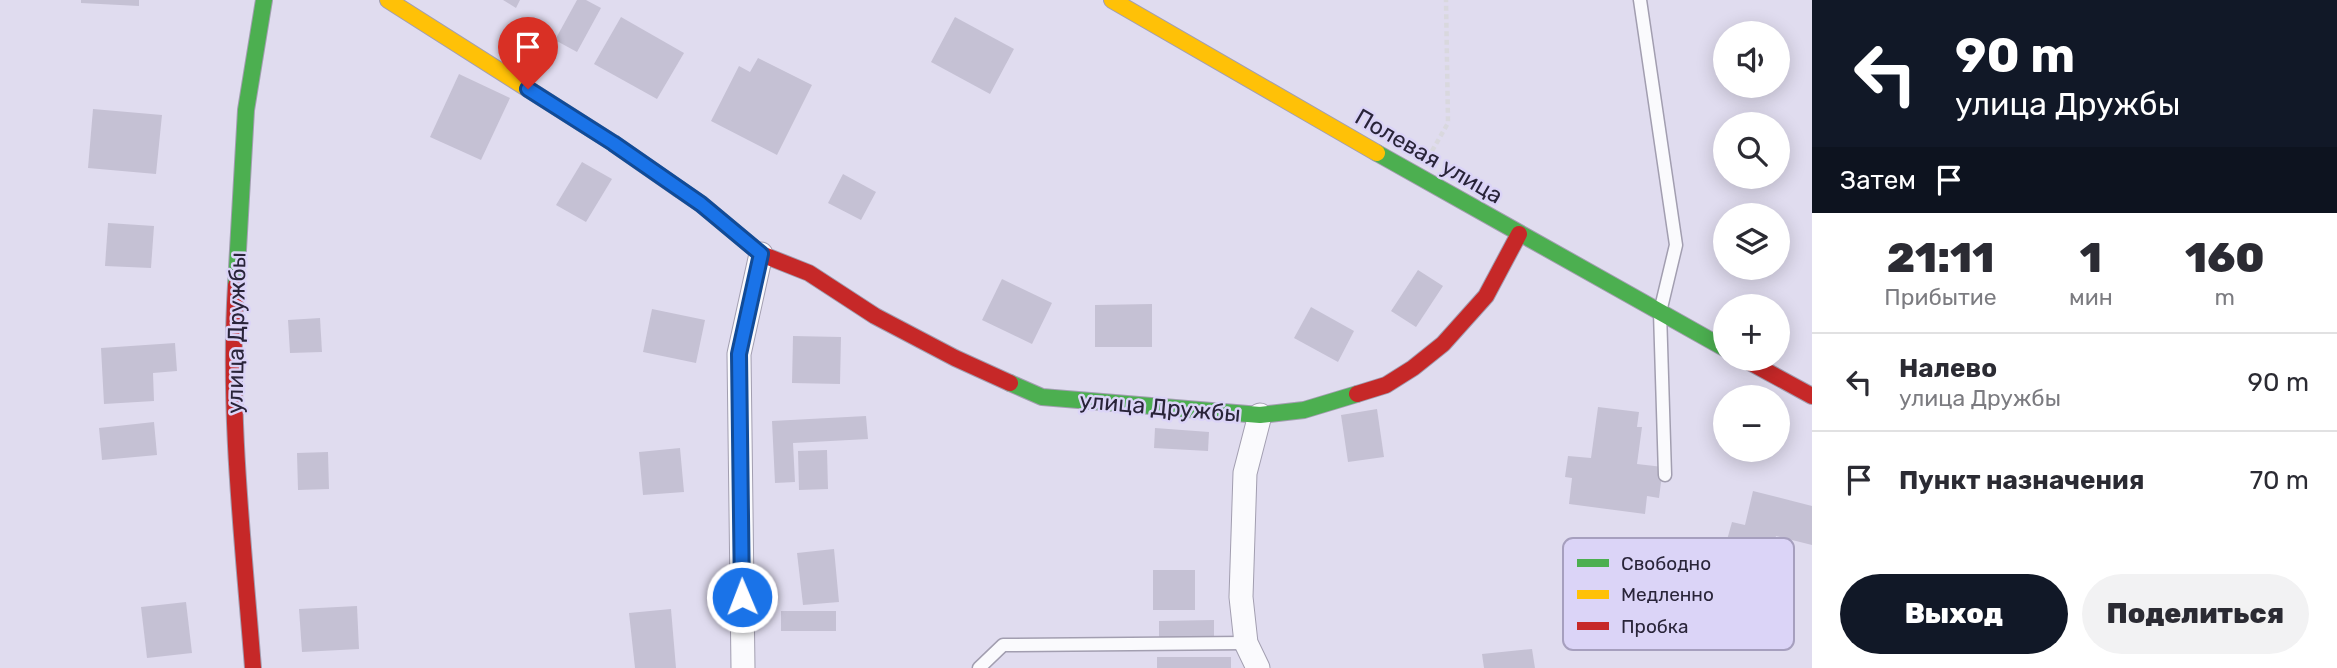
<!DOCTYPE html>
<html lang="ru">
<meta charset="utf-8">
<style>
body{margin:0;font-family:Rubik,sans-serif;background:#f2f2f3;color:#2b2b33;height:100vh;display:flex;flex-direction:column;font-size:26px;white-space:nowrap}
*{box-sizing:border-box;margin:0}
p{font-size:23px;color:#7c7c81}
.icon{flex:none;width:38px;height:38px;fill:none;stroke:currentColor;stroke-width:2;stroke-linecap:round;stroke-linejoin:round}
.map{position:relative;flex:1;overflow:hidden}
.side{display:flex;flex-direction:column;background:#fff;width:525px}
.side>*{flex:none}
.banner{background:#111827;color:#fff;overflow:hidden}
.buttons{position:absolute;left:1713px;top:21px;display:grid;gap:14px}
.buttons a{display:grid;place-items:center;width:77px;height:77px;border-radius:50%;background:#fff;box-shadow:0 4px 18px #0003;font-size:35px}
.pin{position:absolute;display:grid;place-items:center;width:60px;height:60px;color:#fff;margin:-72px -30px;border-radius:50% 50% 50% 0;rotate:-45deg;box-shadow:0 0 7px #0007}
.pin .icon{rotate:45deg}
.me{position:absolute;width:77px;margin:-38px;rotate:359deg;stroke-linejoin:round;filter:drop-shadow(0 0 5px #0008)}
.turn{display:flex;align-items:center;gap:24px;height:147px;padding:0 28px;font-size:32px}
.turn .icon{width:91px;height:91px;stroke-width:2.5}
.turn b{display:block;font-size:49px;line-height:60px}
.then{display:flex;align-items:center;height:66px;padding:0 28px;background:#0003;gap:14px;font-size:26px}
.eta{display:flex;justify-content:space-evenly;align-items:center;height:119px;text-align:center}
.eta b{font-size:42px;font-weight:800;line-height:49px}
.action{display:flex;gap:14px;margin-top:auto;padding:14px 28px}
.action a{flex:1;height:80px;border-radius:42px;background:#111827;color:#fff;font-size:28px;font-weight:800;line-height:80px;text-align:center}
.action a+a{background:#f2f2f3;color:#2b2b33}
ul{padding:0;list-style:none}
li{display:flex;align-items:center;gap:21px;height:98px;padding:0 28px;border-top:2px solid #e1e1e2}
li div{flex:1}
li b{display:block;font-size:26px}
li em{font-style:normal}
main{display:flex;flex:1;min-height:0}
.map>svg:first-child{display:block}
.building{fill:#c5c1d4}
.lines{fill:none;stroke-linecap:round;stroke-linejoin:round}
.lane-casing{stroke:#a29eb0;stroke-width:15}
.street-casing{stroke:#a29eb0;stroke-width:25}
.fast-casing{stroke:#a29eb0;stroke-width:18}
.slow-casing{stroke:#a29eb0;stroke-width:18}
.jam-casing{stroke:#a29eb0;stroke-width:18}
.path{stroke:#d9d8de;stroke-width:4.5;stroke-dasharray:5 3.5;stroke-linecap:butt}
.lane{stroke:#fafafd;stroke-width:12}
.street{stroke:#fafafd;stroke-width:23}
.fast{stroke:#4caf50;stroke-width:16}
.slow{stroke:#ffc107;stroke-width:16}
.jam{stroke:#c62828;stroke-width:16}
.route-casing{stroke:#114b97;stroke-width:18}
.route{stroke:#1a73e8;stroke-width:12}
.labels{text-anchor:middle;stroke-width:5;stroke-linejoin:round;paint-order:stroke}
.street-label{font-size:23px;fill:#292439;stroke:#dbd4f7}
.key{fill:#dbd4f7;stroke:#a69fbe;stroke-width:2}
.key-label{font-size:19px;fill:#292439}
</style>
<main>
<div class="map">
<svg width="1812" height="668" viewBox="0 0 1812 668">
<rect width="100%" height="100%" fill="#e0dcef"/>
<g class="building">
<path d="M81,0H139V6L81,3Z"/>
<path d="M503,0H520L516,8Z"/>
<path d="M577,0H586L601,8L577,52L555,40Z"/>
<path d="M621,17L684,53L657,99L594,64Z"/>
<path d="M955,17L1014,49L990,94L931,62Z"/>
<path d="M758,58L812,85L777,155L711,121L739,66L750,72Z"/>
<path d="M459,74L510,98L481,160L430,137Z"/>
<path d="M93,109L162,115L156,174L88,168Z"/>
<path d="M582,162L612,179L586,222L556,205Z"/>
<path d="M843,174L876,192L861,220L828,203Z"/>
<path d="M108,223L154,226L151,268L105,266Z"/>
<path d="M1418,270L1443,286L1416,327L1391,311Z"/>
<path d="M1002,279L1052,303L1032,344L982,320Z"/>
<path d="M1152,304V347H1095V305Z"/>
<path d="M1311,307L1354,331L1338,362L1294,338Z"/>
<path d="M652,309L705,320L696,363L643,352Z"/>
<path d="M320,318L322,352L290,353L288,320Z"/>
<path d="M793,336L841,337L840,384L792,383Z"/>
<path d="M175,343L177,371L153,373L154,401L104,404L101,348Z"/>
<path d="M1598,407L1639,412L1637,427H1642L1637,464L1663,467L1659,498L1647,496L1645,514L1569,504L1572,478L1565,477L1568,456L1591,458Z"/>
<path d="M1377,409L1384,457L1348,462L1341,415Z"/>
<path d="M866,416L868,439L793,443L795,482L775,483L772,421Z"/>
<path d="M154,422L157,455L102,460L99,428Z"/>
<path d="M1155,428L1209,432L1208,451L1154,448Z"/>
<path d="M680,448L684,492L643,495L639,452Z"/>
<path d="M827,450L828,489L799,490L798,451Z"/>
<path d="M328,452L329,489L298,490L297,453Z"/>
<path d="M1753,491L1812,506V545L1776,536L1772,551L1727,540L1732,522L1745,525Z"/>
<path d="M834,549L839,602L803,605L797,553Z"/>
<rect x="1153" y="570" width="42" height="40"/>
<path d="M186,602L192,653L147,658L141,607Z"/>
<path d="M1653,605L1690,626L1675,651L1639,630Z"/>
<path d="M357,606L359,649L302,652L299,609Z"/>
<path d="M671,609L676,668H635L629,613Z"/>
<rect x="781" y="611" width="55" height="20"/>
<path d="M1214,620V639L1159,641V621Z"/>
<path d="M1532,649L1535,668H1484L1482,654Z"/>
<rect x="1157" y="657" width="74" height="11"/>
</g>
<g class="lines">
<g class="lane-casing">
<g id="lane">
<path d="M1640,0L1676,245L1660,312L1665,475"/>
<path d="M979,668L1003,645L1246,643"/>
</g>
</g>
<g class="street-casing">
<g id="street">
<path d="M743,668L739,354L761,254"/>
<path d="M1258,668L1246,643L1241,597L1245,473L1260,415"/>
</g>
</g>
<g class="fast-casing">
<g id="fast">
<path d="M1377,153L1726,349"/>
<path d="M236,285L246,110L264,0"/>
<path d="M1010,383L1042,397L1260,415L1304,410L1357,394"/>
</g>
</g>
<g class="slow-casing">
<g id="slow">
<path d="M388,0L613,143L679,189"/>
<path d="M1112,0L1377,153"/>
</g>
</g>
<g class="jam-casing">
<g id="jam">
<path d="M679,189L701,204L761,254L809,273L875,316L955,358L1010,383"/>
<path d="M236,285C228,413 243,541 253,668"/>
<path d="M1744,359L1812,396"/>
<path d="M1357,394L1386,385L1413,368L1443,344L1486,296L1519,234"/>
</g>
</g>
<path class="path" d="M1432,151L1448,123L1446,0"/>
<use href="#lane" class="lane"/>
<use href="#street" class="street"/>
<use href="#fast" class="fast"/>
<use href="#slow" class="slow"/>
<use href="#jam" class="jam"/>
</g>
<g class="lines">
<g class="route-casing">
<path id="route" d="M528,89L613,143L701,204L761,254L739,354L742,597"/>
</g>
<use href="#route" class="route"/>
</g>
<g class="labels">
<g class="street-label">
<text transform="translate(1429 156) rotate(30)" y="8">Полевая улица</text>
<text transform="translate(236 333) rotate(-89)" y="8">улица Дружбы</text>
<text transform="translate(1160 407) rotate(5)" y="8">улица Дружбы</text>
</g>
</g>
<rect x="1563" y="538" width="231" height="112" rx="10" class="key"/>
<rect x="1577" y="559" width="32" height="8" fill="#4caf50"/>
<rect x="1577" y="590" width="32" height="9" fill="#ffc107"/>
<rect x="1577" y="622" width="32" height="8" fill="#c62828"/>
<g class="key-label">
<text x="1621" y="570">Свободно</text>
<text x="1621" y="601">Медленно</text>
<text x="1621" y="633">Пробка</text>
</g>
</svg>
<div class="buttons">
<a><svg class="icon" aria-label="sound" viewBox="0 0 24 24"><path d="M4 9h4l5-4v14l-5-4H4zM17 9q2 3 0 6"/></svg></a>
<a><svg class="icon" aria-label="search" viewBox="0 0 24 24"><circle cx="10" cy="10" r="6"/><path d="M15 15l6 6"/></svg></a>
<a><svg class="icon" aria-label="layers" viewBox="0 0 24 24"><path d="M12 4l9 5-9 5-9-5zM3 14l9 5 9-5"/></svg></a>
<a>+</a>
<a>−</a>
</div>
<div class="pin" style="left:528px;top:89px;background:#d93025"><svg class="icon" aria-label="arrive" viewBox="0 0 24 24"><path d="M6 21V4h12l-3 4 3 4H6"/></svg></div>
<svg class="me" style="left:742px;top:597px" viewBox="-20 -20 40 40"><circle r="17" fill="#1a73e8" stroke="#fff" stroke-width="3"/><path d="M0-11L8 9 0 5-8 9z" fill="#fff"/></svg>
</div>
<section class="side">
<div class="banner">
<div class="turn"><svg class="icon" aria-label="left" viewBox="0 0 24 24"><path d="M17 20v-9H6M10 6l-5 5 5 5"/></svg><div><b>90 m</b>улица Дружбы</div></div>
<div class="then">Затем<svg class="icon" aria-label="arrive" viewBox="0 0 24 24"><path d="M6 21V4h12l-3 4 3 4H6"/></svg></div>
</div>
<div class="eta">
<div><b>21:11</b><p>Прибытие</p></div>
<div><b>1</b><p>мин</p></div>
<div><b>160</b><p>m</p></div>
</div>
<ul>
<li><svg class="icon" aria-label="left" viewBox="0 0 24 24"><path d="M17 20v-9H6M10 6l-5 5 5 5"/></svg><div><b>Налево</b><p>улица Дружбы</p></div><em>90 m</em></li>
<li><svg class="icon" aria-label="arrive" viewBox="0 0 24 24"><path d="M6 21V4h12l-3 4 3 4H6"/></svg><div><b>Пункт назначения</b></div><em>70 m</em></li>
</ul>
<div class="action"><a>Выход</a><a>Поделиться</a></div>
</section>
</main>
